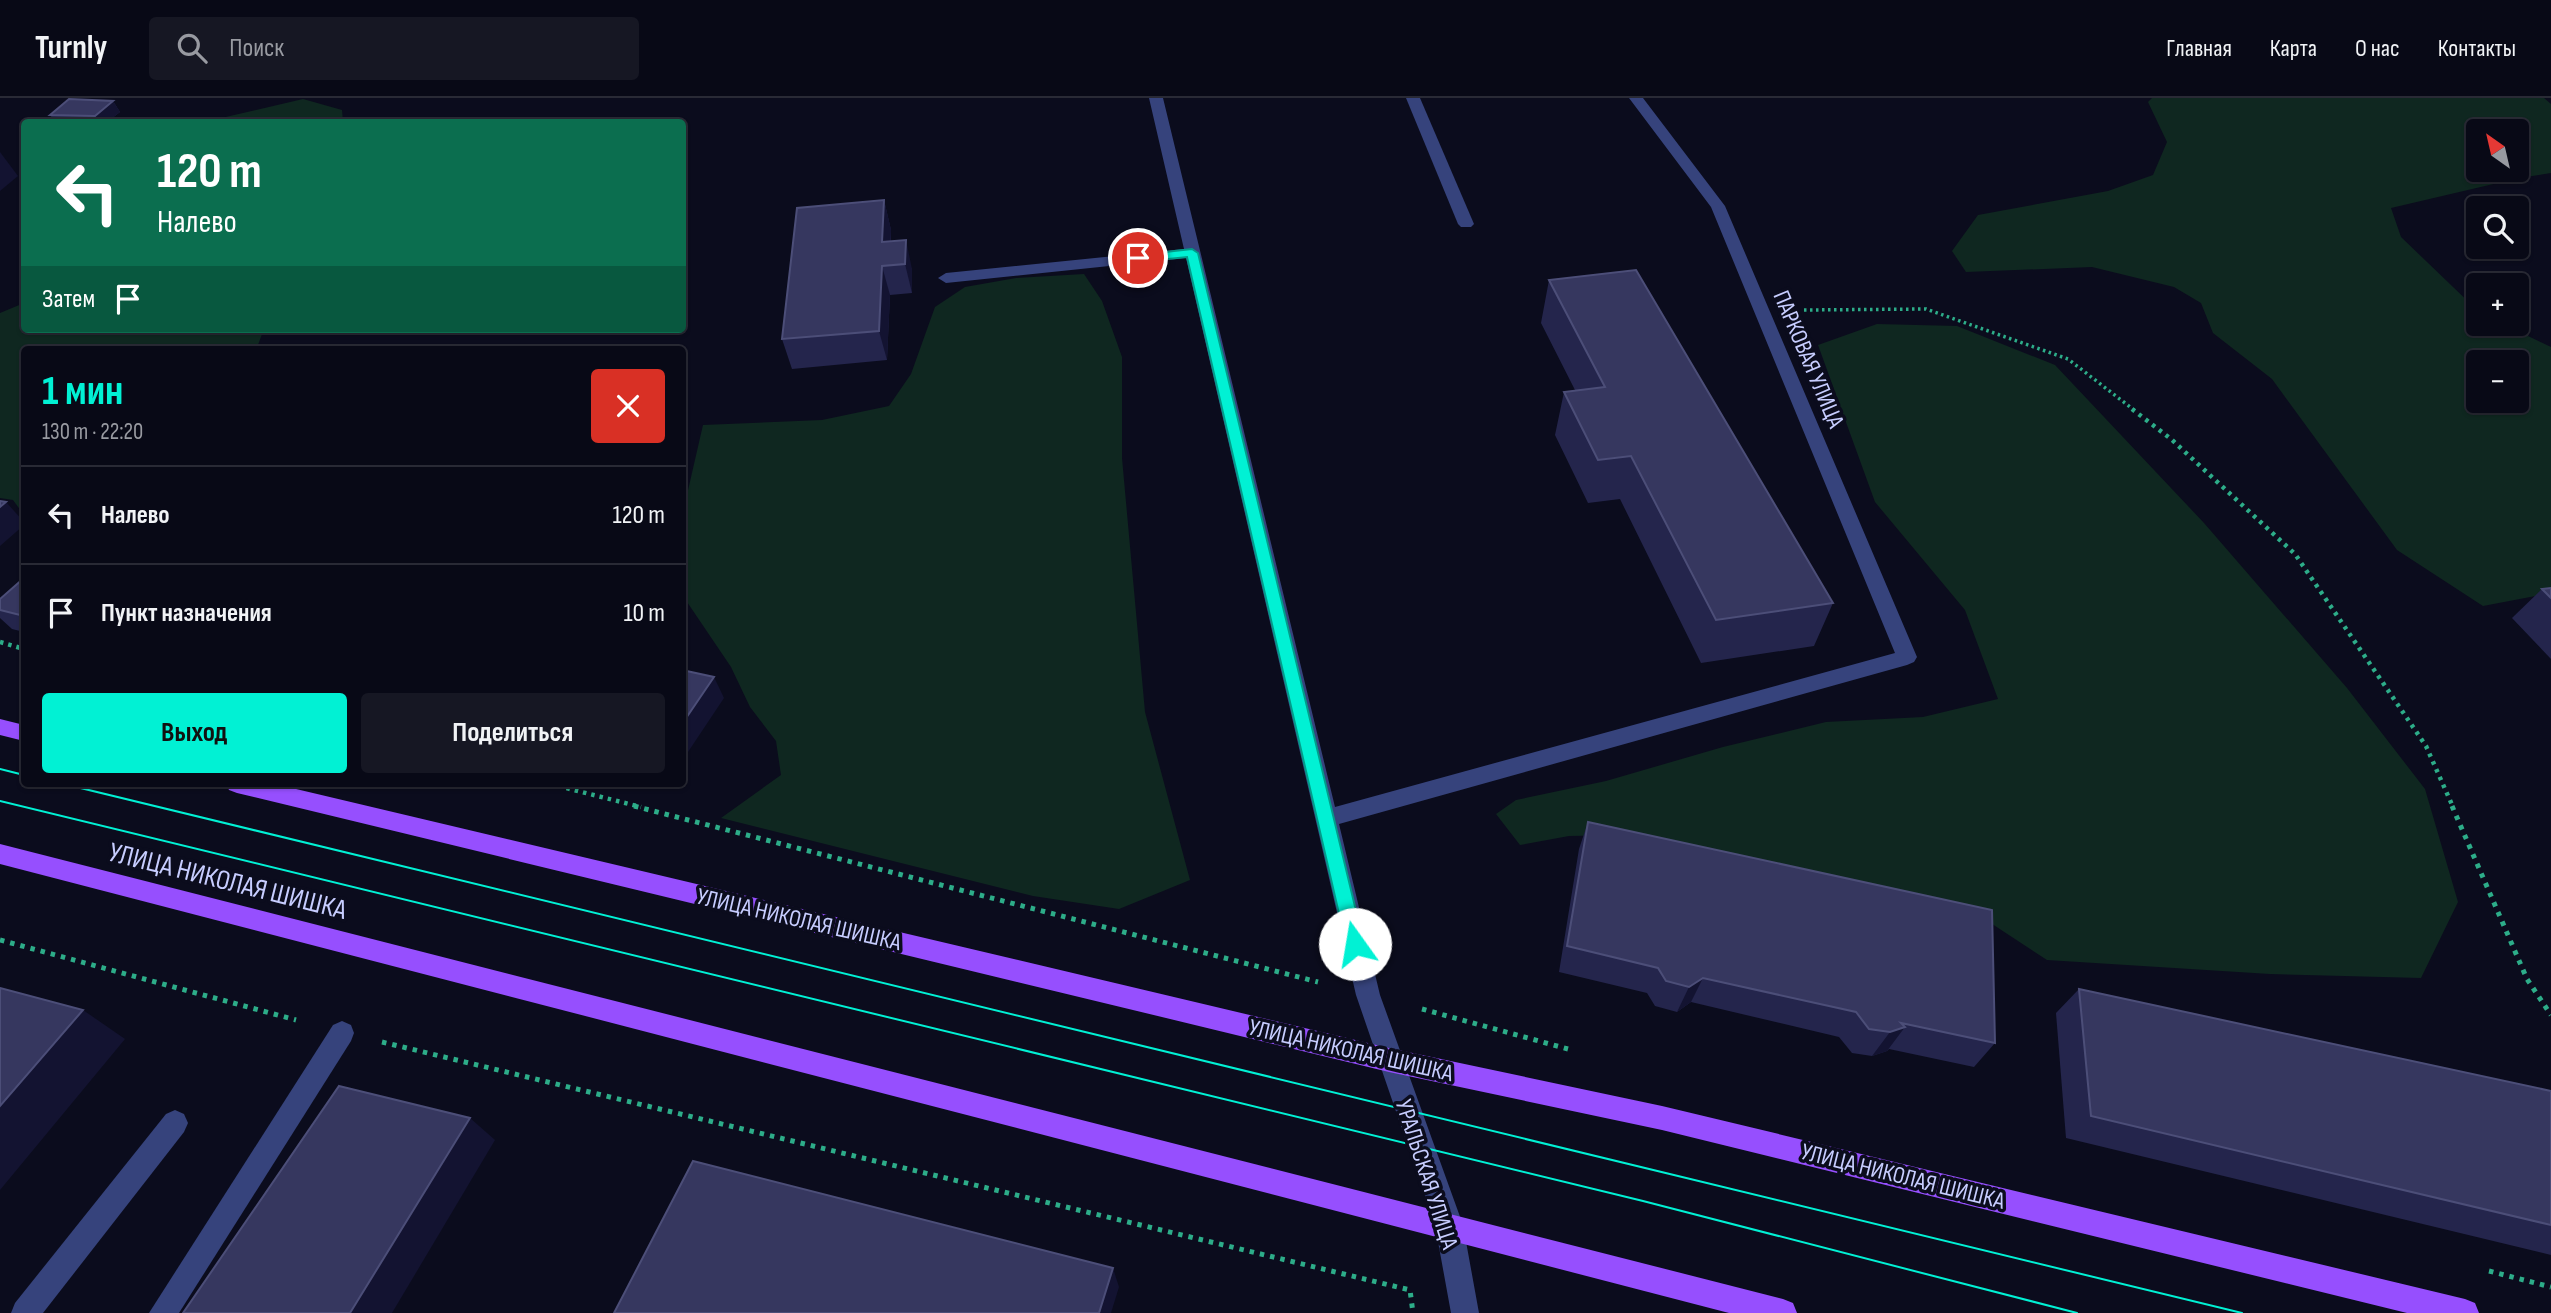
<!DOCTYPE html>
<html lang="ru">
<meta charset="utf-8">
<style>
body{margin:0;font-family:"Sofia Sans Condensed",sans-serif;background:#161723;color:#f1f3f6;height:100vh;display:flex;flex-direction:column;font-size:26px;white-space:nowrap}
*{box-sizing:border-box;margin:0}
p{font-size:23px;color:#989aa1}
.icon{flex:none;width:38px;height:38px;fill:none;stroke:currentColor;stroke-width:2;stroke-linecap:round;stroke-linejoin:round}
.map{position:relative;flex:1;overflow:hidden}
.details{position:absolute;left:21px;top:248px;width:665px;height:441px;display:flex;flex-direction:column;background:#080916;border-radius:7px;box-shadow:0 2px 5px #0004,0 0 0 2px #292a35}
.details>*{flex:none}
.hud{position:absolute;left:21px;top:21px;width:665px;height:214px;border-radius:7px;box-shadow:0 2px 5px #0004,0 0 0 2px #292a35;background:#0b6e4f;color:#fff;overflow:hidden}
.needle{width:46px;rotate:326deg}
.controls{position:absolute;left:2466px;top:21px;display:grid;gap:14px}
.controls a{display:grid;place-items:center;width:63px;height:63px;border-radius:7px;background:#080916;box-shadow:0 2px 5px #0004,0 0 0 2px #292a35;font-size:35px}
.pin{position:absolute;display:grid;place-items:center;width:60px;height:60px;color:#fff;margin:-30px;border:4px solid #fff;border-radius:50%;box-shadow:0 2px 7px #0007}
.me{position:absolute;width:77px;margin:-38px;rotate:347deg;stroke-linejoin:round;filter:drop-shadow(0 0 5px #0008)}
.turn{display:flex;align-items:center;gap:24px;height:147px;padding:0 21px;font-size:32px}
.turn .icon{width:91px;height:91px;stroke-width:2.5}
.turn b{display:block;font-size:49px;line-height:60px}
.then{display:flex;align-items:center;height:66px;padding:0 21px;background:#0003;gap:14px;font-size:26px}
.round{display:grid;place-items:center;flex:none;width:74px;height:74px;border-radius:7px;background:#161723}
.summary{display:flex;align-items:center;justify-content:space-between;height:119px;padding:0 21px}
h1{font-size:42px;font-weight:700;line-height:52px;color:#01f1d4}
.action{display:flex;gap:14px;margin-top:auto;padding:14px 21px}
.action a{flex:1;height:80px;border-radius:7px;background:#01f1d4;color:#111;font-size:28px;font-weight:700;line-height:80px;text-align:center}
.action a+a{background:#161723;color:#f1f3f6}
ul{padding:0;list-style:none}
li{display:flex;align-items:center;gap:21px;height:98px;padding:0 21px;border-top:2px solid #292a35}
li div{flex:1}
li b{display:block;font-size:26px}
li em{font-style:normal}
header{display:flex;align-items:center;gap:42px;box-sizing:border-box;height:98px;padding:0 35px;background:#080916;border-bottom:2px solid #292a35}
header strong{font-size:33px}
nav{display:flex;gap:38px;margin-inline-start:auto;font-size:24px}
.search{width:490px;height:63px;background:#161723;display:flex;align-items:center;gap:18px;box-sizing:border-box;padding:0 24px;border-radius:7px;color:#989aa1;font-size:26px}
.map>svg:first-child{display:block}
.green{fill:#0f2720;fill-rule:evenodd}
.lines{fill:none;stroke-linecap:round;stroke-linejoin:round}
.path-far2{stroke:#2dad89;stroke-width:3.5;stroke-dasharray:2.5 3.5;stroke-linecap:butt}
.path-far1{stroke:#2dad89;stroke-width:4.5;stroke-dasharray:3.5 5;stroke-linecap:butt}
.path{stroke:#2dad89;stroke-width:5;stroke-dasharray:4.5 6;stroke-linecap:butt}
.minor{fill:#36437c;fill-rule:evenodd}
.major{fill:#964ffe;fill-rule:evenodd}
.tram{stroke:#01f1d4;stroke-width:2}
.wall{fill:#24254c}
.shaded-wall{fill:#131331}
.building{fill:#36375f;stroke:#4c4e78;stroke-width:2}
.route{fill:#01f1d4;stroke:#019d8a;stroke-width:2}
.labels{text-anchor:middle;stroke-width:7;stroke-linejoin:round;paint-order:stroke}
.street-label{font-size:24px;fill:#c7cdff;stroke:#0b0c1d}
.near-street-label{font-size:28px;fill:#c7cdff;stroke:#0b0c1d}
</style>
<header>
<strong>Turnly</strong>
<div class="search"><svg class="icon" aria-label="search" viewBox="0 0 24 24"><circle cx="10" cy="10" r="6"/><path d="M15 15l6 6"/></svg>Поиск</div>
<nav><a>Главная</a><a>Карта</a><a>О нас</a><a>Контакты</a></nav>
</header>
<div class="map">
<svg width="2551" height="1215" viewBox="0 0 2551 1215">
<rect width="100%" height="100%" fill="#0b0c1d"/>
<g class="green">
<path d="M2152,0H2544L2551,6V75L2519,80L2391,110L2401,139L2478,213V226H2503L2551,249V495L2483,508L2397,452L2272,281L2213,235L2201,205L2174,189L2092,169L1966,174L1952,153L1978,117L2108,93L2153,77L2167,44L2148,4ZM2478,33H2516V72H2478ZM2478,264H2516V303H2478Z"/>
<path d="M303,1L342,12L343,24H204Z"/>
<path d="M1084,176L1102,203L1122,259V360L1145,614L1190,782L1119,811L1033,798L721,720L781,677L776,643L750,609L731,569L683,498V414L703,327L822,322L889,308L911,276L935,209L965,189L1016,180Z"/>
<path d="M24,205V231H264L256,252H24V417L13,402L0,400V215Z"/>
<path d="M1877,226L1957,228L2055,267L2204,425L2347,590L2425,691L2458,804L2421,880L2270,876L2047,862L1983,820L1624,737L1569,738L1520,747L1496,716L1516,702L1606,683L1723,649L1826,624L1923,619L1998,601L1965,512L1875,404L1818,247Z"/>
</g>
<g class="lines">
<path class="path-far2" d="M1804,212L1926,211L2068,261L2134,312"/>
<g class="path-far1">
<path d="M2132,311L2171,341L2295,456L2426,648L2453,709"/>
<path d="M0,544L24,551"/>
<path d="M550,686L641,709"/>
</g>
<g class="path">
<path d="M634,708L1318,884"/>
<path d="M2452,708L2527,881L2551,917"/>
<path d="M0,842L296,922"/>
<path d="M1422,911L1568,951"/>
<path d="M382,944L1410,1192L1413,1215"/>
<path d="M2489,1173L2551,1189"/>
</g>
<g class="minor">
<path d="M1149,0H1163L1335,709L1895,555L1711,109L1629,0H1643L1725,108L1917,559L1914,564L1907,567L1339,726L1380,897L1463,1127L1479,1215H1451L1435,1127L1356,897L1186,160L946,185L938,180L946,175L1184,151Z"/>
<path d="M1406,0H1420L1474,126L1471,129H1461L1458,126Z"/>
<path d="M342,923L351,927L354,935L351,943L179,1215H149L333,927Z"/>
<path d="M175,1012L184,1016L188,1025L184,1034L43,1215H11L15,1205L166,1016Z"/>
</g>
<g class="major">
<path d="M0,621L24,627V643L0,637Z"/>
<path d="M226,686H275L1389,950L1662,1008L2465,1201L2475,1205L2479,1215H2407L1662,1032L1389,974L237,695L229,692Z"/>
<path d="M0,746L1783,1201L1793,1205L1797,1215H1729L0,766Z"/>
</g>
<g class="tram">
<path d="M0,671L24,677"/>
<path d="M64,686L2242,1215"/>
<path d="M0,703L1643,1103L2077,1215"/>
</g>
</g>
<g class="wall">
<path d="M113,3L120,14L107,24H55L50,17Z"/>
<path d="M884,102L891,132V143L912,171V195L890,197L887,262L792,271L782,241Z"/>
<path d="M1549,182L1833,505L1814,548L1701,565L1620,401L1588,405L1555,337L1564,294L1575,292L1541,225Z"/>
<path d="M24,480V534L12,531L0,520V501Z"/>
<path d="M2551,490V561L2512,520L2542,491Z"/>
<path d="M1588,724L1995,945L1974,969L1889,951L1887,953L1872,958L1852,955L1839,939L1691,904L1677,914L1655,908L1647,895L1559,874L1579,751Z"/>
<path d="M2079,891L2551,993V1157L2066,1040L2056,915Z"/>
</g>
<g class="shaded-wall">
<path d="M113,3L120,14L107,24H99L95,18Z"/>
<path d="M0,54L18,78L0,93Z"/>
<path d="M884,102L891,132L890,167L882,144Z"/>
<path d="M906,142L912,171V195L905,166Z"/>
<path d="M882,168L890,197L887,262L879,233Z"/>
<path d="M6,404L24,424V427L0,448V409Z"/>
<path d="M714,579L724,600L682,663V626Z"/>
<path d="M1703,880L1691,904L1677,914L1689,889Z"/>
<path d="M83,912L125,941L0,1092V1008Z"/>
<path d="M1905,929L1887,953L1872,958L1890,934Z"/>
<path d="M470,1020L495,1042L392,1215H350Z"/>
<path d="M1113,1170L1119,1189L1111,1215H1099Z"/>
</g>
<g class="building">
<path d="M69,1L113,3L95,18L50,17Z"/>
<path d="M884,102L882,144L906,142L905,166L882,168L879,233L782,241L797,110Z"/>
<path d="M1636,172L1833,505L1716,522L1631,358L1598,362L1564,294L1605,289L1549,182Z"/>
<path d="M0,403L6,404L0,409Z"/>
<path d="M24,480V518L0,512V501Z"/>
<path d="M2551,490V500L2542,491Z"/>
<path d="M682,572L714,579L682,626Z"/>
<path d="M1588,724L1992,812L1995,945L1901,925L1905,929L1890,934L1869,931L1856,914L1703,880L1689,889L1666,883L1658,870L1567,848Z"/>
<path d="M0,890L83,912L0,1008Z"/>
<path d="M2079,891L2551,993V1127L2091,1018Z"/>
<path d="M339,988L470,1020L350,1215H183Z"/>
<path d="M693,1063L1113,1170L1099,1215H614Z"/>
</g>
<path class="route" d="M1192,151L1198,155L1364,846L1362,852L1355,854L1349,852L1346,846L1187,159L1138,164L1132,160L1138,157Z"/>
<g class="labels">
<g class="street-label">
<text transform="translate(1809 261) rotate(67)" y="8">ПАРКОВАЯ УЛИЦА</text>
<text transform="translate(799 821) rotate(13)" y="8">УЛИЦА НИКОЛАЯ ШИШКА</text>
<text transform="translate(1351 952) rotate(13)" y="8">УЛИЦА НИКОЛАЯ ШИШКА</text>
<text transform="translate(1427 1076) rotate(72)" y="8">УРАЛЬСКАЯ УЛИЦА</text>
<text transform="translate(1903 1078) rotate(14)" y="8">УЛИЦА НИКОЛАЯ ШИШКА</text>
</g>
<g class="near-street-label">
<text transform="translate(228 782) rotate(14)" y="10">УЛИЦА НИКОЛАЯ ШИШКА</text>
</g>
</g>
</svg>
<div class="controls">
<a><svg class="needle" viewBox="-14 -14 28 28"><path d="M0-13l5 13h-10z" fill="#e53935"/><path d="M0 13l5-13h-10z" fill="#989aa1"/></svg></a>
<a><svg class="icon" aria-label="search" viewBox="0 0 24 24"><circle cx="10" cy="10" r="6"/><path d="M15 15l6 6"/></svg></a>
<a>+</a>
<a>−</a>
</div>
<div class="pin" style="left:1138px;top:160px;background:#d93025"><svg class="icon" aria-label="arrive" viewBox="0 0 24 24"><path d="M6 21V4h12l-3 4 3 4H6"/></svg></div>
<svg class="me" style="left:1355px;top:846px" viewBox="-20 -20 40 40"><circle r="19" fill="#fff"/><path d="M0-13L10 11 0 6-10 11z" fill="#01f1d4"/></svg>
<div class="hud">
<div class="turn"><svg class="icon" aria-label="left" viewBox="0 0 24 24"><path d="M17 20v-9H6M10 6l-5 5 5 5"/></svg><div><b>120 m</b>Налево</div></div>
<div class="then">Затем<svg class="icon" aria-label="arrive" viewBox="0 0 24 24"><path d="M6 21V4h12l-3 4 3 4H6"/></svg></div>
</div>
<section class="details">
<div class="summary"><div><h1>1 мин</h1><p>130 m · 22:20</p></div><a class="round" style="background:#d93025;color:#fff"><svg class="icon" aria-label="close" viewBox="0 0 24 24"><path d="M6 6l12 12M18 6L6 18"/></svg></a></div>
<ul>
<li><svg class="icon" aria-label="left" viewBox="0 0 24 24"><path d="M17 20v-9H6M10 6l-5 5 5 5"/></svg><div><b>Налево</b></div><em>120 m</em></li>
<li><svg class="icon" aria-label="arrive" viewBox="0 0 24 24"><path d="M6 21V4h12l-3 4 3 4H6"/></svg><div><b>Пункт назначения</b></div><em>10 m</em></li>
</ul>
<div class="action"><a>Выход</a><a>Поделиться</a></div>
</section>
</div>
